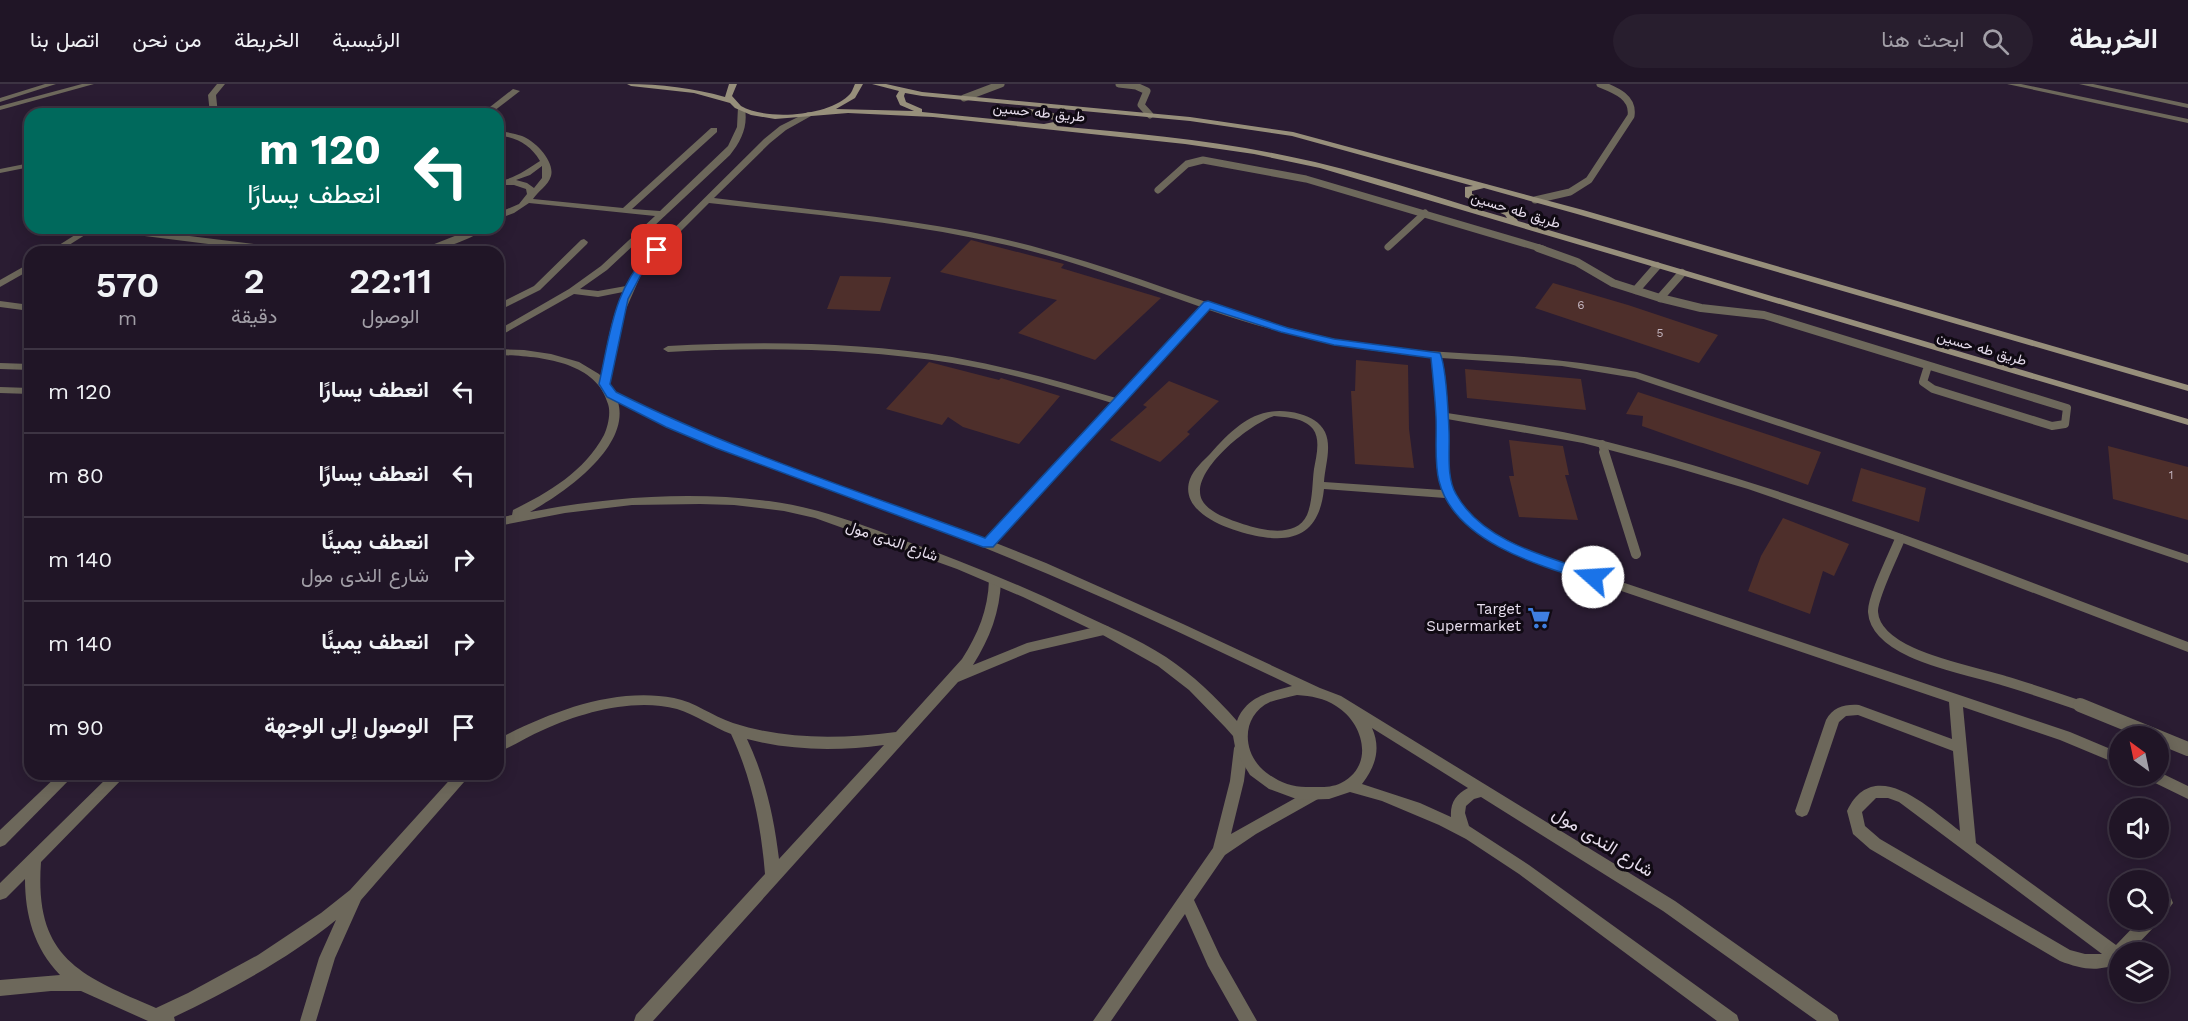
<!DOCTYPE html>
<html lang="ar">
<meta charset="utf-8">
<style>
body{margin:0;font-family:"Work Sans",Vazirmatn,sans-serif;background:#281e2e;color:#f1f3f6;direction:rtl;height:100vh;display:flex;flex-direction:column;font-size:22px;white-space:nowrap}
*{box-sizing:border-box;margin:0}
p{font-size:20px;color:#a29fa7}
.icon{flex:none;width:33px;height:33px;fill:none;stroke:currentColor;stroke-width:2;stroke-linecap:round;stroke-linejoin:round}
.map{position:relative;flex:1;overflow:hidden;direction:ltr}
.drawer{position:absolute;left:24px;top:162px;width:480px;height:534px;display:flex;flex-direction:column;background:#201526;border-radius:18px;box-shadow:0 3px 15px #0003,0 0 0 2px #3d3443;direction:rtl}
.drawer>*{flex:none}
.hud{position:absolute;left:24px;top:24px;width:480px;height:126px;border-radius:18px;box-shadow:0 3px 15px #0003,0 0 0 2px #3d3443;direction:rtl;background:#00695c;color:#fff;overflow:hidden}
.needle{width:39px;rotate:327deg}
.controls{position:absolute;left:2109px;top:642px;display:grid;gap:12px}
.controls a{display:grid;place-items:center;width:60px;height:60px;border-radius:50%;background:#201526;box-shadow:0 3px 15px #0003,0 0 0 2px #3d3443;font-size:30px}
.pin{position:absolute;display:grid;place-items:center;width:51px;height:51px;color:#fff;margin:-26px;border-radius:12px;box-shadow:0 3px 9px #0006}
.me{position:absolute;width:66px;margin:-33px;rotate:289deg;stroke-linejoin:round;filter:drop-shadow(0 0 4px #0008)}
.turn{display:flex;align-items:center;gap:21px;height:126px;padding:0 24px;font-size:27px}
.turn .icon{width:78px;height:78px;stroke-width:2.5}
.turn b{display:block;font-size:42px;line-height:51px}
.eta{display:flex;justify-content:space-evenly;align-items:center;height:102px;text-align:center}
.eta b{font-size:36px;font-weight:600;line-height:42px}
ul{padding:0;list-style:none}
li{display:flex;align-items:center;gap:18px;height:84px;padding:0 24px;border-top:2px solid #3d3443}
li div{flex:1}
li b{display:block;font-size:22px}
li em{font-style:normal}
header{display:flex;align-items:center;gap:36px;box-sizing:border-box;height:84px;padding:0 30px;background:#201526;border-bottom:2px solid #3d3443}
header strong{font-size:28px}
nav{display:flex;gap:33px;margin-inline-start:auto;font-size:21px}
.search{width:420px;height:54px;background:#281e2e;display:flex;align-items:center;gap:15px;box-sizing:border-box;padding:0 21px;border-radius:33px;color:#a29fa7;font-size:22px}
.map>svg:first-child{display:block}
.building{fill:#4e2f2b}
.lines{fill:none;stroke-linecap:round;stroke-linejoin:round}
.service-far3{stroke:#6d685b;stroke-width:7}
.service-far2{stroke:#6d685b;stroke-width:8}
.service-far1{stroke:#6d685b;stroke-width:10}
.service{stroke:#6d685b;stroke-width:14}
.minor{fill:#6d685b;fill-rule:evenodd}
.tertiary{fill:#6d685b;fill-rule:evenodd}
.secondary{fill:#978f7b;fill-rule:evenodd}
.route{fill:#1a73e8;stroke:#114b97;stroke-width:1.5}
.labels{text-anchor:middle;stroke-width:6;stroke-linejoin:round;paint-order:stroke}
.number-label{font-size:12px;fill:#c1b2bc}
.far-street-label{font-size:14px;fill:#e7deed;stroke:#100a13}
.street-label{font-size:15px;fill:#e7deed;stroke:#100a13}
.poi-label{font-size:15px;fill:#e7deed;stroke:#100a13;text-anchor:end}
.near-street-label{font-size:18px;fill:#e7deed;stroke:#100a13}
</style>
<header>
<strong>الخريطة</strong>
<div class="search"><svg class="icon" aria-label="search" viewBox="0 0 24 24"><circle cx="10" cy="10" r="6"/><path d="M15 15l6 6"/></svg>ابحث هنا</div>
<nav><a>الرئيسية</a><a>الخريطة</a><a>من نحن</a><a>اتصل بنا</a></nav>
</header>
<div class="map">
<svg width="2188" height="937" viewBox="0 0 2188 937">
<rect width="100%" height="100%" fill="#2a1c32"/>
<g class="building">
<path d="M971,156L1064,180L1061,184L1161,214L1095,276L1018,249L1057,216L940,188Z"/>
<path d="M840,192L891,193L880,227L827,225Z"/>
<path d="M1553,199L1628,221L1718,251L1699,279L1535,224Z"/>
<path d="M1356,276L1408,281L1409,345L1414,384L1355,380L1351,307H1355Z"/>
<path d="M929,278L999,296L1001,294L1060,312L1019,360L963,343L948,333L942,341L886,325Z"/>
<path d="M1465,285L1581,295L1586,326L1467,314Z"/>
<path d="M1169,297L1219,317L1187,348L1190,350L1160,378L1110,356L1147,323L1143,321Z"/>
<path d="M1638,308L1821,368L1808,401L1642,342L1643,332L1626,330Z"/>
<path d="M1509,356L1563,362L1569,391H1565L1578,436L1519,433L1509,392H1514Z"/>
<path d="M2108,362L2188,383V436L2113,415Z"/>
<path d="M1861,384L1926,404L1919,438L1852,417Z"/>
<path d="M1783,434L1849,460L1834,492L1823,487L1810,530L1748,507L1761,472Z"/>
</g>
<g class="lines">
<g class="service-far3">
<path d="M1119,0L1136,2L1147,7L1141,21L1150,31"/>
<path d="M964,14L1001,0"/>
<path d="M1158,106L1187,80L1203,76L1306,95L1543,165"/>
<path d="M1535,116L1570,108L1589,96L1631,32C1634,13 1615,6 1600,0"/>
<path d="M1388,163L1425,129"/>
</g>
<g class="service-far2">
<path d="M1538,164L1577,178L1613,199L1660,214L1701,224L1764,231L2067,324L2065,340L2052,342L1933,305L1923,298L1928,282"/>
<path d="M1636,206L1657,182"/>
<path d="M1660,214L1682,189"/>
<path d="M1602,360L1605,369"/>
</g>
<g class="service-far1">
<path d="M1604,368L1636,470"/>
<path d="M1900,455C1894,470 1872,514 1873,528C1876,572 1972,586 2005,597C2032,605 2058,614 2084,623"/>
</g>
<path class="service" d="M2080,621L2188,665"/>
<g class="minor">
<path d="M45,0H56L0,18V14Z"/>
<path d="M82,0H94L0,26V22Z"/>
<path d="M217,0H225L216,11L218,30H210L208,11Z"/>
<path d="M513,5L520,7L490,30H481Z"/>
<path d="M738,23L745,25C748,43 741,57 730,71L607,186L580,205L598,207L626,202L637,181L764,55L780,42L808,28H811V32L786,46L770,59L714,114C825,128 938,135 1046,166C1143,192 1233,233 1331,254C1394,268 1460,268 1524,273C1562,276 1600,281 1637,288L2188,471V479L1635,294L1562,282L1441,274L1447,329C1499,337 1552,344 1604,357C1804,407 1995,485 2188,558V568L1895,456L1748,405L1674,383L1583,359L1447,335C1448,355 1445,376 1450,395C1458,433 1497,451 1529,467L2070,648L2120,669V681L2060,656L1963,623L1976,759L2116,861L2140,836H2158L2156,841L2130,868H2120V878C2099,889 2081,885 2060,877L1870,765L1853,750L1847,727C1874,670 1929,724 1960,747L1953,667L1858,631L1846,632L1839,638L1809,727L1807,731L1802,733L1797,731L1795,727L1826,636C1833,623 1845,620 1859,621L1952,655L1949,618L1521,473C1491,458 1462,443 1445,414L1324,405C1320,443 1301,459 1263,453C1236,449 1177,431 1190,395C1194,385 1203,377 1210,370C1236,341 1259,319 1300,330C1311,333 1320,338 1325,348C1332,363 1325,382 1324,398L1442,406L1438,388L1437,327L1431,273C1355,267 1282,251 1209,226L992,463H984L982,460L984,457L1112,319C1059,303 1006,288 952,279C857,264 763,263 668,268L663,265L668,262C763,257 858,258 952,273C1008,283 1062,298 1116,314L1201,223C1135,200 1070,175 1002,160C906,138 807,130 709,119L644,184L626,225L609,302H601L600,300L612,239L623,208L598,213L574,210L498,253V246L569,205L601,182L655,132L529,119L514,129L498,135V129L519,120L527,110L526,105L514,101H498V97C512,96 528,85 540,77C530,60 517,54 498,51V47C506,48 514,49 522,52C535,57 555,77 551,92C548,102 538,107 533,115L623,124L711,44H717V48L632,125L660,127L728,62L737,43ZM542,82V94L534,104L527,99L516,96L530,91ZM1274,332C1287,333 1304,334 1313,345C1321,356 1316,373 1314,385C1312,400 1313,416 1307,431C1296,455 1260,446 1240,439C1228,435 1208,428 1202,416C1188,388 1251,339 1274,332ZM1876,714H1888L1899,718L2102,870H2085L2070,866L1880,755L1865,742L1862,728Z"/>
<path d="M274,26L314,28L318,30H248L252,28Z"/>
<path d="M30,79V83L0,89V85Z"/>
<path d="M86,144H96L58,168H48Z"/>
<path d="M101,144H125L294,165L298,168H273L105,147Z"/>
<path d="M475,144H486C470,157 434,168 414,168Z"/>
<path d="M584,155L588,158L587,160L540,206L498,227V220L534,202L581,156Z"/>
<path d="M30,179V186L0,203V196Z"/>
<path d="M0,217L30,221V227L0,223Z"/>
<path d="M995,492L1001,496C1000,528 990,554 973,581L1027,559L1104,541L1109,543L1110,546L1109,549L1104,551L1030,568L958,598L653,937H634L636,931L765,790C761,741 752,695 731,650C713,643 696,631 677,625C634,614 583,628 543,646C528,652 514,662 498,668V655C551,628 613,603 674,614C695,618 712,632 733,639C785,656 841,655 896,648L962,575C978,550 988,526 989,496ZM747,655C792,667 839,667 884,661L779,775C774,733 765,693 747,655Z"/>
<path d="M1241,658L1246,660L1248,664L1244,697L1231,750L1308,707L1313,705L1318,707L1320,711L1318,715L1256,750L1225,771L1194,816L1220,872L1257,937H1239L1208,882L1185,830L1111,937H1093L1213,764L1230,697L1234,664L1236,660Z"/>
<path d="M2159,688L2188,702V715L2149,696L2147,692H2158Z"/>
<path d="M59,690H75L5,761L0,763V746Z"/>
<path d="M111,690H127L41,778C34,874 79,891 156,924L188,909L258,871L321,829L350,806L455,690H471L361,816L335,874L316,937H300L319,874L336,836C289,874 229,907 174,933L175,937H148L81,907H51L0,912V896L60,891C34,864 25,831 25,795L6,814L0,816V799Z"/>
<path d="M2165,812L2171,814L2173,819L2164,831L2158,833V815Z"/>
</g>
<g class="tertiary">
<path d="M2007,0H2021L2188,35V39Z"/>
<path d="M2079,0H2093L2188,20V24Z"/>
<path d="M498,265L524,266L551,270L579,278L599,290L615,308L697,347L782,381L953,442L1046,479L1183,540L1320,604L1341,612L1675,817L1837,931L1839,937H1817L1663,827L1481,713L1474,715L1466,722L1465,729L1469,742L1529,781L1737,931L1739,937H1717L1519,790L1466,755L1439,741L1382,717L1350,708L1329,715L1299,716L1269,705L1250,691L1236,668L1233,652L1225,643L1189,606L1158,582L1101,550L1023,513L957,485L815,434L784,427L734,421L700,420L632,421L565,429L498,442V434L512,431L513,426C548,409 585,387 604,351C608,342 611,329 608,320C596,276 536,272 498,271ZM618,318C724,372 837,406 947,449C1065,495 1179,547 1292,602C1269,608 1246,613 1237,637C1216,613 1193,591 1166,573C1137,554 1104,541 1073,526C1016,499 959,476 900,455C858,439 815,423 769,417C689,407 609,413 530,428C563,410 631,363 618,318ZM1297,611C1311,612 1324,614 1336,622C1364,639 1375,682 1341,699C1331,704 1320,703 1309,703C1291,704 1273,696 1260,683C1241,662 1244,630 1270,618C1278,615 1289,613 1297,611ZM1372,644L1468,704C1456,710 1450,719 1451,733L1420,719L1362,700C1376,682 1381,664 1372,644Z"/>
<path d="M0,279L30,280V286L0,285Z"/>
<path d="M0,303L30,304V310L0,309Z"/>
</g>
<path class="secondary" d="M627,0C661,0 693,4 725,13L729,0H737L732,12C735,15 738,19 741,22C767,37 827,32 848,12C852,9 853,4 855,0H863L855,14L836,25L914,27L900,21L896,12L899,7L872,0H886L922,8L1190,33L1293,48L1583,126L2188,301V307L1577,130L1484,104L1472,107V110L1511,127L1518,137L2188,335V341L1320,84L1254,70L1185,60L933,33L848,29L775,35L751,31L735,24L730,19L694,9L631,2ZM905,9L922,12L1190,37L1292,52L1473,102L1465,103V113L1505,131L1507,134C1435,113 1362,87 1287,72C1211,56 1134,49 1056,42L1061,39V33L1053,29L1025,24L1021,26L1022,28L1054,36V38L1044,40L922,28V25L906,18L904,12Z"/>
</g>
<path class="route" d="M653,164L662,166L644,185L628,215L610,300L616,308C734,367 861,408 985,454L1204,218L1208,217L1288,244L1334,255L1440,269C1447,285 1448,328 1449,347C1450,366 1446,393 1456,410C1483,459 1549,473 1598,490L1600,493L1593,498C1540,482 1454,458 1439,397C1434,377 1437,354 1436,333C1435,313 1433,294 1431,274L1334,261L1281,248L1210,225L993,463H983L716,364L666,343L607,313L599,300C611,246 613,205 653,164Z"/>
<defs>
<g id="supermarket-bare" transform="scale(1.8)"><path d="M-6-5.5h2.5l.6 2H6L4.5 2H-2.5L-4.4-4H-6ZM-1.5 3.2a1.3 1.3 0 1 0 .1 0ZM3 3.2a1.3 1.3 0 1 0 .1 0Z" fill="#3f7fe0" stroke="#100a13" stroke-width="2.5" paint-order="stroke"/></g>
</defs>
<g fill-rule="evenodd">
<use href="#supermarket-bare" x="1539" y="534"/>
</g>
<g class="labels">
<g class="number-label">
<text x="1581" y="225">6</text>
<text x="1660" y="253">5</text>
<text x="2171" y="395">1</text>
</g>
<g class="far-street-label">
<text transform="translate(1039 28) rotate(6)" y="5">طريق طه حسين</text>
<text transform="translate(1516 126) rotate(17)" y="5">طريق طه حسين</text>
<text transform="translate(1982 264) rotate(16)" y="5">طريق طه حسين</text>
</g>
<g class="street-label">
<text transform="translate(892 457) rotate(19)" y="5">شارع الندى مول</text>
</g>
<g class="poi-label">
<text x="1521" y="530">Target<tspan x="1521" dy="17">Supermarket</tspan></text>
</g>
<g class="near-street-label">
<text transform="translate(1603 758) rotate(32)" y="6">شارع الندى مول</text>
</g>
</g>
</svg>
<div class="controls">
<a><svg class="needle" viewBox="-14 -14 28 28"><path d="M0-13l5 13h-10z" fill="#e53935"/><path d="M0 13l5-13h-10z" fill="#a29fa7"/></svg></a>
<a><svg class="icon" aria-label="sound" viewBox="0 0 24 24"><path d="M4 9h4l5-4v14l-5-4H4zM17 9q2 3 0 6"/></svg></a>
<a><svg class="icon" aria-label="search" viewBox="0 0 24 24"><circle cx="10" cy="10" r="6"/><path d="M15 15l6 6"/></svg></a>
<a><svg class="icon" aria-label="layers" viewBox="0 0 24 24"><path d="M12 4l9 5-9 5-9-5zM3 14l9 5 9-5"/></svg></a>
</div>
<div class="pin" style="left:657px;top:166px;background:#d93025"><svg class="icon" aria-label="arrive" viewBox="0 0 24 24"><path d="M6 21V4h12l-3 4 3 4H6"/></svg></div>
<svg class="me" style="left:1593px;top:493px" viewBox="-20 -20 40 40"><circle r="19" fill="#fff"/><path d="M0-13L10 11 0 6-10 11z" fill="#1a73e8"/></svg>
<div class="hud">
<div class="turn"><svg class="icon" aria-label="left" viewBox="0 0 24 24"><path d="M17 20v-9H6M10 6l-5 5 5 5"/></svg><div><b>120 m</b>انعطف يسارًا</div></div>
</div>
<section class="drawer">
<div class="eta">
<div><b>22:11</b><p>الوصول</p></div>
<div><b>2</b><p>دقيقة</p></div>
<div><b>570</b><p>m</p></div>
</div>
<ul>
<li><svg class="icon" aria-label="left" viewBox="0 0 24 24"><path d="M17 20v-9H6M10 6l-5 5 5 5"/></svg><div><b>انعطف يسارًا</b></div><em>120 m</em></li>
<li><svg class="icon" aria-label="left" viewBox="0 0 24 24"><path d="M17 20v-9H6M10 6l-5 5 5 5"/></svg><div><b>انعطف يسارًا</b></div><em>80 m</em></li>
<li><svg class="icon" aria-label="right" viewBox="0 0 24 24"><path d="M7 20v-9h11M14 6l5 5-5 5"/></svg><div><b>انعطف يمينًا</b><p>شارع الندى مول</p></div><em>140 m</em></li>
<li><svg class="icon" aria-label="right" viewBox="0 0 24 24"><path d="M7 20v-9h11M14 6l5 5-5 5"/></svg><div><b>انعطف يمينًا</b></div><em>140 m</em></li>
<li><svg class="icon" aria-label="arrive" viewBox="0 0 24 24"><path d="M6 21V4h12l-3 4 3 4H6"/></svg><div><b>الوصول إلى الوجهة</b></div><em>90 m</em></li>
</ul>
</section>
</div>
